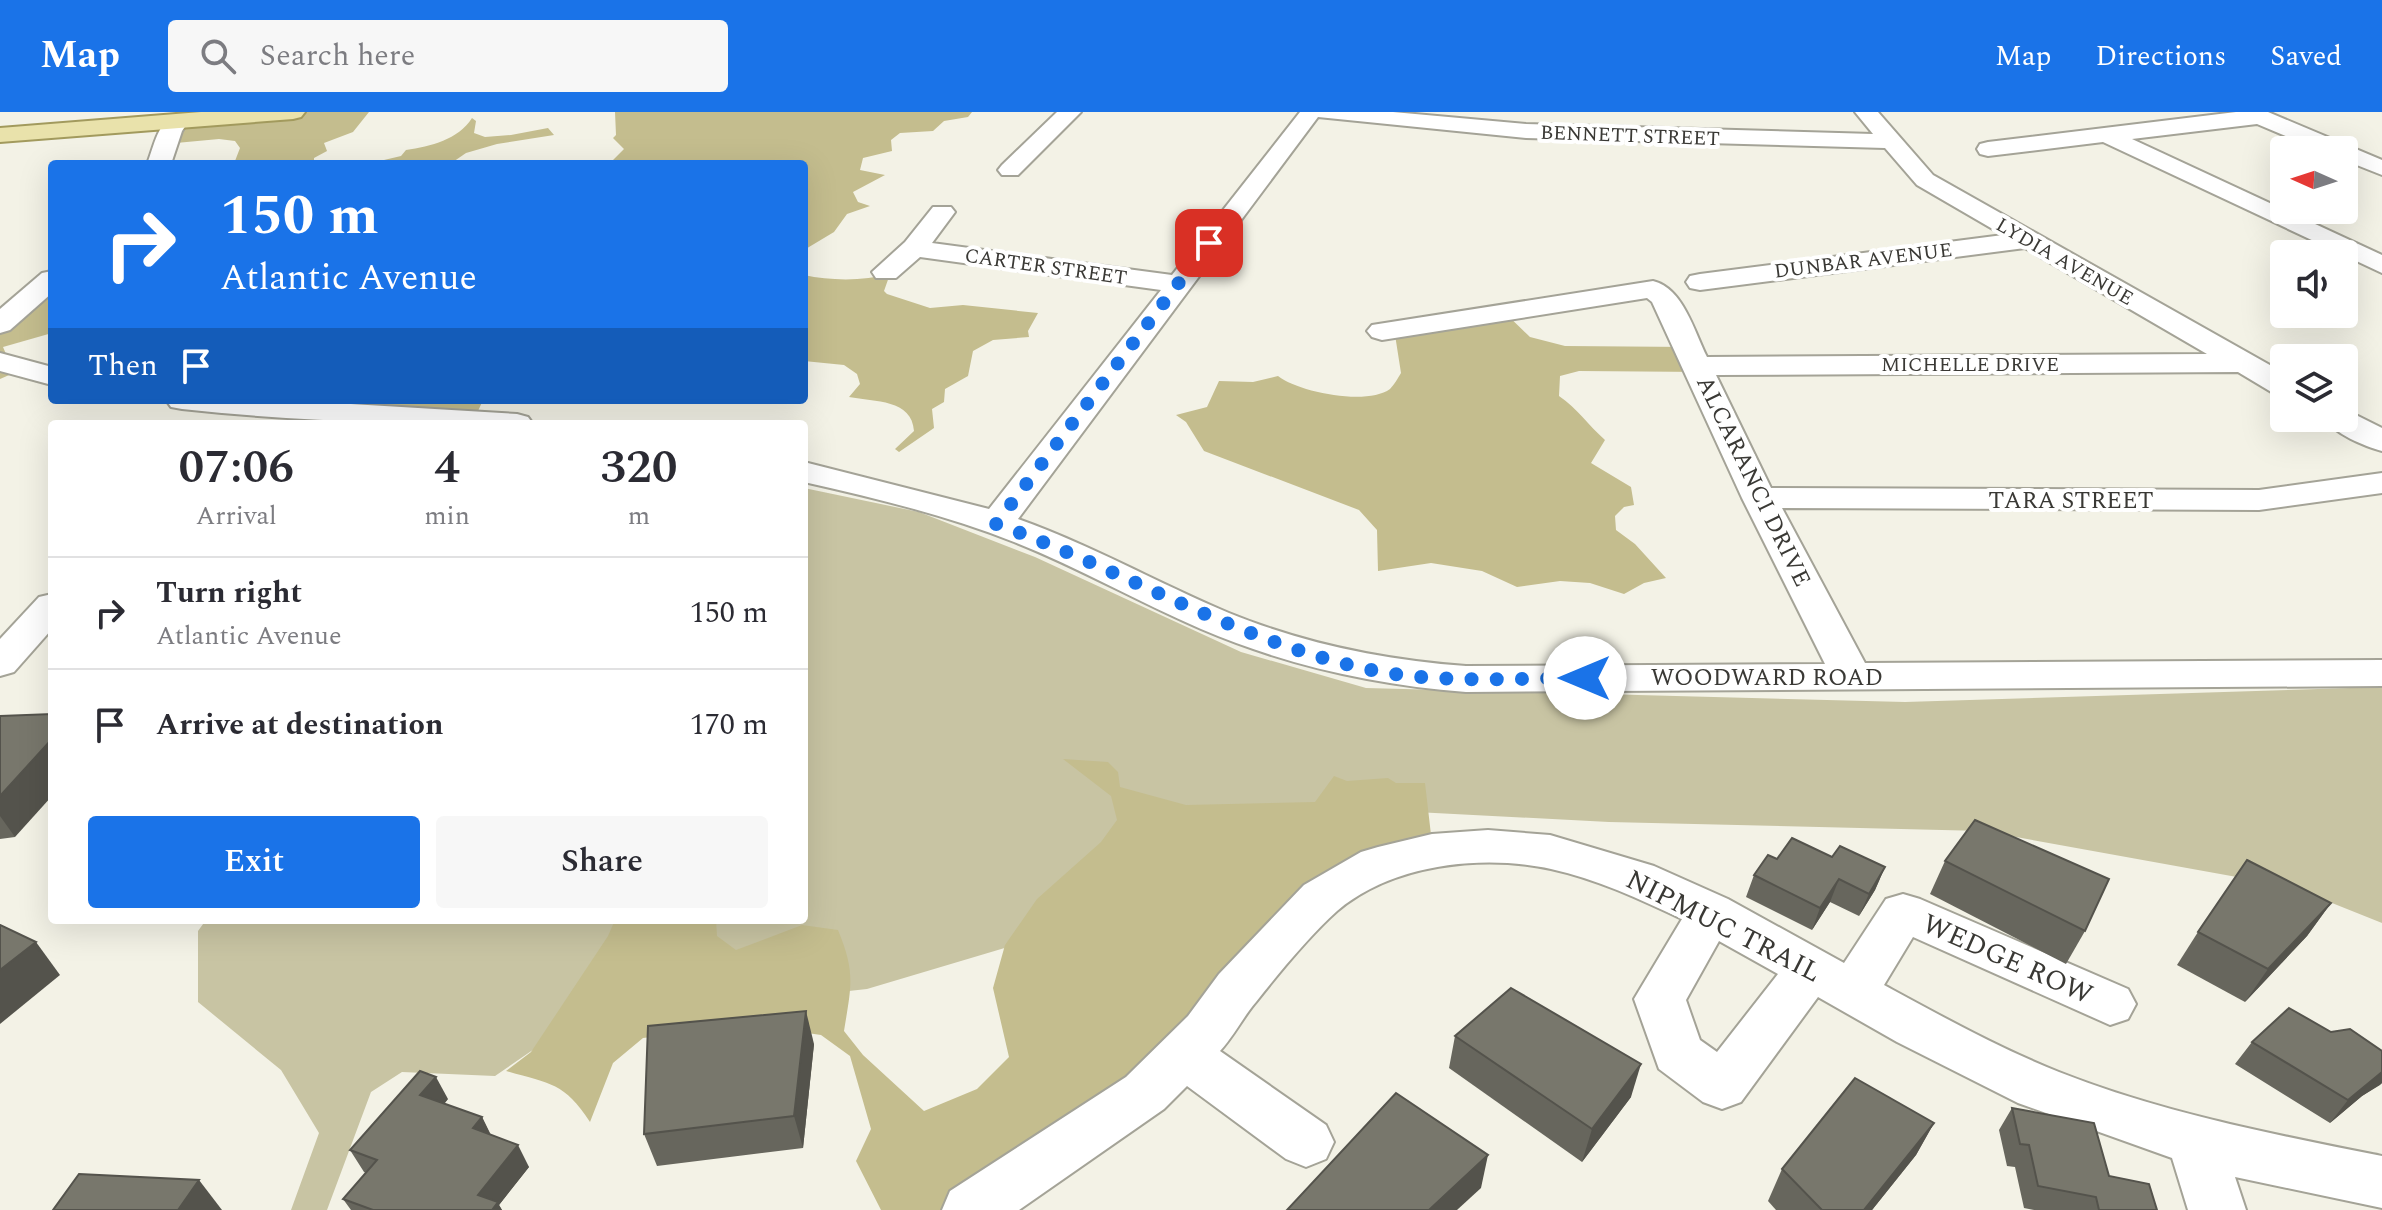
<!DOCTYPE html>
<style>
body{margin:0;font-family:Spectral,serif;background:#f7f7f7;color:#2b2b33;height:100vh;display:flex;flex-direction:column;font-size:30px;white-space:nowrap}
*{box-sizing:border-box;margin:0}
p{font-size:26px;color:#7c7c81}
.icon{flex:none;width:44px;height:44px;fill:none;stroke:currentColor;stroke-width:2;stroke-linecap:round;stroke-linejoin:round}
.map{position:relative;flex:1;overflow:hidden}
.sheet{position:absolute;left:48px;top:308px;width:760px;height:504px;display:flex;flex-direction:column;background:#fff;border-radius:8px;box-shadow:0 8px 32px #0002}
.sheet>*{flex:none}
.guide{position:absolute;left:48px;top:48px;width:760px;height:244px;border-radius:8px;box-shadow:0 8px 32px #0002;background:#1a73e8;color:#fff;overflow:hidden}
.needle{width:52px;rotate:273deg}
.fabs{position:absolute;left:2270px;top:24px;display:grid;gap:16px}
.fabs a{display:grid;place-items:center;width:88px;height:88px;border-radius:8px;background:#fff;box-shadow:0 8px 32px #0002;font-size:40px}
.pin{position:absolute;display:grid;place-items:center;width:68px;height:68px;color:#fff;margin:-34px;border-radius:16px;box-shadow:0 4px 12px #0006}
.me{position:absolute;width:88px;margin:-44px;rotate:270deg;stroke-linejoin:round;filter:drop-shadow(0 0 6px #0008)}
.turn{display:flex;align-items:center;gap:28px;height:168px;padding:0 40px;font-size:36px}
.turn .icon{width:104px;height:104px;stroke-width:2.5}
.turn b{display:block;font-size:56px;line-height:68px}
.then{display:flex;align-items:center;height:76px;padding:0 40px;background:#0003;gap:16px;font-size:30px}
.eta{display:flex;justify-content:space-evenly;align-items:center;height:136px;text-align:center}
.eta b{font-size:48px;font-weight:600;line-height:56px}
.action{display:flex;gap:16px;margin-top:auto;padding:16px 40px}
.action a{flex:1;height:92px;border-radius:8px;background:#1a73e8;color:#fff;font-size:32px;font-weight:600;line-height:92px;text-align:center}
.action a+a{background:#f7f7f7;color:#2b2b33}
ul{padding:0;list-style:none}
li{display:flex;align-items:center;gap:24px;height:112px;padding:0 40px;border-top:2px solid #e1e1e2}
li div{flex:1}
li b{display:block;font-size:30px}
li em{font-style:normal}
header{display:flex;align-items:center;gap:48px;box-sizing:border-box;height:112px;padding:0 40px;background:#1a73e8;color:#fff}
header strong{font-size:38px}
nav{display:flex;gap:44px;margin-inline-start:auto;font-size:28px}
.search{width:560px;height:72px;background:#f7f7f7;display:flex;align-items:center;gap:20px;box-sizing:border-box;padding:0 28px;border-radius:8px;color:#7c7c81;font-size:30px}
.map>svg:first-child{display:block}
.green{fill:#c8c4a3}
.forest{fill:#c4bd8e}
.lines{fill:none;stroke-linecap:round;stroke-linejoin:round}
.minor-casing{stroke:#a4a397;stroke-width:4}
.major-casing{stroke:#a29a5d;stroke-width:4}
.minor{fill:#fff;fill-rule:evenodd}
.major{fill:#e9e2ab;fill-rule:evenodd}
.wall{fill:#67665d}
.shaded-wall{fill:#54534c}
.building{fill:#78776c;stroke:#54534c;stroke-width:2}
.route{stroke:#1a73e8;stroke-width:14;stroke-dasharray:0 25.2}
.labels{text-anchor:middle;stroke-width:8;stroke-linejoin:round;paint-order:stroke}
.far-street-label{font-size:20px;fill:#3a3935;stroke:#fff}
.street-label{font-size:24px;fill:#3a3935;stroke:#fff}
.near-street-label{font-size:28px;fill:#3a3935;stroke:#fff}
</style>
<header>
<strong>Map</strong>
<div class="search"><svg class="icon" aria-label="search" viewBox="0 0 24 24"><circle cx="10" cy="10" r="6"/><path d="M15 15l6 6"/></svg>Search here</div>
<nav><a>Map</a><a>Directions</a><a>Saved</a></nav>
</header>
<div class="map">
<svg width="2382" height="1098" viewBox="0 0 2382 1098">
<rect width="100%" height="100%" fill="#f3f2e6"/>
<path class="green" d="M804,376L919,400L1035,445L1241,540L1366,576L1905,590L2382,575V811L2292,775L1983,719L1609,710L1358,697L1045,824L867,877L575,909L495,964L402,960L371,980L327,1098H291L319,1021L281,958L198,890V819L206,808H804Z"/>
<g class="forest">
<path d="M290,0H369L353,20L324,31L327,39L314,46V50L318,52H239L235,49L240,36L235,29L219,27L176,31V11Z"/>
<path d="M615,0H972L968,5L944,9L933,19L900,21L891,28L892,39L863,46L860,58L885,63L853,80L858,90L870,94L847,102L834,120L804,138V52H609L624,37L613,26L616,23Z"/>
<path d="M472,6L476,9L474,21L485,25L511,23L548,16L554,23L497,32L466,41L450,52H367L401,44L406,38C431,34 458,28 472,6Z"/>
<path d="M890,162L884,179L887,182L930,196L963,193L1038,201L1028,219L1029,225L993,228L973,239L968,264L945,277L944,290L932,297L934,316L899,340L895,337L914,319C912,287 875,290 849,285L860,272L857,262L844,253L804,249V163C831,169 864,169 890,162Z"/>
<path d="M52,168V221L3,235L9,249L23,257L0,267V217Z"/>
<path d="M1487,195H1499L1530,225L1565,234L1690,235L1704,260L1579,259L1560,264L1559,284C1578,297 1588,313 1605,328L1591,351L1631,375L1634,393L1624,395L1615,404L1616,418L1635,432L1666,466L1644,471L1624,482L1590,471L1560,469L1517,475L1482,459L1431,451L1378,459L1377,418L1359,398L1204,339L1186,310L1176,303L1207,295L1219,269L1253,270L1278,264C1298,280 1367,294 1390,277C1394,273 1398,266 1401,261L1393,210Z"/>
<path d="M211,288H483L474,308L519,312H418L421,308Z"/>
<path d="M1063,647L1108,650L1118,660L1120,675L1186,693L1315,690L1334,664L1347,669L1388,666L1396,671H1425L1433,740L1379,761L989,1098H881L856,1049L871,1017L850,944L821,923L754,913L643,926L613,951L590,1010C564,970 550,972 506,959L531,940L608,824L615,808H716L717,824L736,838L802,813L838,818C856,861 851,875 844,919L863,943L924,999L977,977L1009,945L993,876L1005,833L1037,787L1101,730L1117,708L1111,684Z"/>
</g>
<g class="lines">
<g class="minor-casing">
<g id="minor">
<path d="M1057,0H1081L1018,63H1002L998,58L1002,53Z"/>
<path d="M1300,0H1393L1526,12L1873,22L1855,0H1878L1933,63L2284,261V283L2273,281L2238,260L1716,263L1771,376L2259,378L2382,361V381L2259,398L1782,396L1865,551L2382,548V574L1466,580C1375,573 1285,553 1201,517C1138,490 1078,455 1014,430C946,403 875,386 804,370V350L989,397L1161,178L920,145L896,166H876L872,160L905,130L933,95H951L955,100L932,131L1172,163ZM1318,5L1526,26L1885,36L1917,73L2003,123L1700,162L1690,164L1686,170L1690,176L1700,178L2025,136L2207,242L1707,245C1694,219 1683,176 1653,169L1372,213L1367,219L1372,225L1382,228L1647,186L1652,190L1742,386L1825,552L1466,554C1384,548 1305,532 1229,501C1158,471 1091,433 1018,407Z"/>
<path d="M2236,0H2268L2382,48V63L2344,48V38H2319L2257,12L2132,27L2382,143V161L2103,30L1988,44L1980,42L1977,37L1980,32L1988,30Z"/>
<path d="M178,2L189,9L182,19L171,52H147C154,35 158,7 178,2Z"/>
<path d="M52,159V181L10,218L0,221V197L42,161Z"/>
<path d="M0,241L52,255V273L0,259Z"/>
<path d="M166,288H284L517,302L528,305L533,312C415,312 300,310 182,297L171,295Z"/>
<path d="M2344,297L2382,316V339C2364,334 2335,322 2324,306H2344Z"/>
<path d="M52,482V517L14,560L0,564V527L39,485Z"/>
<path d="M1488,718L1550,723L1654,754L1728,787L1844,851L1886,787L1903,782L1920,787L2128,877L2136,892L2128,907L2110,913L1913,825L1884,873C1941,904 1999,936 2059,960C2163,1001 2272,1022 2382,1044V1096L2235,1065L2246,1098H2188L2172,1046L2018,991L1897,930L1818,885L1741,990L1722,997L1703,990L1659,957L1634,887L1682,807C1639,787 1597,767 1551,757C1482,742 1392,752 1337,799C1311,822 1278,862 1256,890C1243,905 1234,924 1220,939L1326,1013L1334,1030L1326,1047L1306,1055L1286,1047L1187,974L1164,997L1019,1098H942L950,1079L1126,965L1188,904L1219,862L1304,773L1361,740L1378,735L1432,722ZM1719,829L1778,862L1717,940L1700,928L1686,888Z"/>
</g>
</g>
<g class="major-casing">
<path id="major" d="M201,0H305L301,5L293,7L0,30V16Z"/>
</g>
<use href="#minor" class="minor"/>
<use href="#major" class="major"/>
</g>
<g class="wall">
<path d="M0,604L15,725L0,727Z"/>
<path d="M1832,745L1885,755L1875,778L1859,804L1830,790L1812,818L1746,785L1754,763L1777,747Z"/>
<path d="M1945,749L2085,819L2066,852L1930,782Z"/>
<path d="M2331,791L2307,824L2245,890L2177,853L2198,820Z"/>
<path d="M2331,920L2382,939V971L2362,984L2330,1011L2235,952L2252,930Z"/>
<path d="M1455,924L1631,985L1582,1050L1449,956Z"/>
<path d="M814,932L803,1036L657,1054L644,1022Z"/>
<path d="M448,987L444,992L482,1005L491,1023L529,1055L499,1093L502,1098H351L343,1087L366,1061L364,1060L350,1038Z"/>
<path d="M2012,996L2109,1064L2157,1098H2034L2024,1096L2015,1055L2007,1054L1999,1018Z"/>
<path d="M1934,1011L1916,1043L1872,1098H1776L1768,1089L1782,1057Z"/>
</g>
<g class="shaded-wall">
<path d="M52,627V684L15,725L0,704V684Z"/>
<path d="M1885,755L1875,778L1859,804L1869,782Z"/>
<path d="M1839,767L1830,790L1812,818L1820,796Z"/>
<path d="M2331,791L2307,824L2245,890L2268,857Z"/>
<path d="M36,830L60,863L0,912V858Z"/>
<path d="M806,899L814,932L803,1036L794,1004Z"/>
<path d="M1641,952L1631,985L1582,1050L1592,1017Z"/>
<path d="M2382,960V971L2380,973L2362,984L2330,1011L2348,988Z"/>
<path d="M436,965L448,987L432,1006L420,983Z"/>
<path d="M482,1005L493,1028L473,1016Z"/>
<path d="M1934,1011L1916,1043L1872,1098H1864Z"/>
<path d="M518,1033L529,1055L499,1093L502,1098H486L478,1083Z"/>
<path d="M1488,1043L1481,1076L1457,1098H1429Z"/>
<path d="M199,1068L222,1098H178Z"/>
</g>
<g class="building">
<path d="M52,602V627L0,684V604Z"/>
<path d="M1975,708L2109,767L2085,819L1945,749Z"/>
<path d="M1792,726L1832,745L1840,734L1885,755L1869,782L1839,767L1820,796L1754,763L1768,743L1777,747Z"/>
<path d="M2247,748L2331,791L2268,857L2198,820Z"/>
<path d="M0,813L36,830L0,858Z"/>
<path d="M1511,876L1641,952L1592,1017L1455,924Z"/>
<path d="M2289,896L2331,920L2350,917L2382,939V960L2348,988L2252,930Z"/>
<path d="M806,899L794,1004L644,1022L648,914Z"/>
<path d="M420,959L436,965L420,983L482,1005L473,1016L518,1033L478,1083L498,1090L492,1098H373L343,1087L377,1048L350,1038Z"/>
<path d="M1855,966L1934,1011L1864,1098H1822L1782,1057Z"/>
<path d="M1396,981L1488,1043L1429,1098H1287Z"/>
<path d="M2012,996L2094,1011L2109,1064L2149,1072L2157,1098H2099L2096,1085L2038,1074L2029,1033L2020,1032Z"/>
<path d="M79,1062L199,1068L178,1098H53Z"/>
</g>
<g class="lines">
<path class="route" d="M1209,131L996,412C1122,457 1238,530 1371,558C1441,572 1514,566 1585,566"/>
</g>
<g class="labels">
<g class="far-street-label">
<text transform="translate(1630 23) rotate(2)" y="7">BENNETT STREET</text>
<text transform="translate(1863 148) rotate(-7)" y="7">DUNBAR AVENUE</text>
<text transform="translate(2065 149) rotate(30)" y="7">LYDIA AVENUE</text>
<text transform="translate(1046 154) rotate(8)" y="7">CARTER STREET</text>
<text x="1970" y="259">MICHELLE DRIVE</text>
</g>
<g class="street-label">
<text transform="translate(1754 369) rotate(64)" y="8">ALCARANCI DRIVE</text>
<text x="2071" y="396">TARA STREET</text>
<text x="1767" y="573">WOODWARD ROAD</text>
</g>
<g class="near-street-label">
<text transform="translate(1724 813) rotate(27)" y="10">NIPMUC TRAIL</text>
<text transform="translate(2008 846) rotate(24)" y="10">WEDGE ROW</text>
</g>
</g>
</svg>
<div class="fabs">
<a><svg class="needle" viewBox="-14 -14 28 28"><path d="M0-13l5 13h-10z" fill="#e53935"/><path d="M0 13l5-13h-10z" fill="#7c7c81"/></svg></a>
<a><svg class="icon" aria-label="sound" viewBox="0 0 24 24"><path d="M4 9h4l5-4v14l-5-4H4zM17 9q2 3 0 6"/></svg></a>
<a><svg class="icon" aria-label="layers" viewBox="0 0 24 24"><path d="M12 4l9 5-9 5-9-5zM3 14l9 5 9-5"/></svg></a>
</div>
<div class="pin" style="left:1209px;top:131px;background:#d93025"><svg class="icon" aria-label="arrive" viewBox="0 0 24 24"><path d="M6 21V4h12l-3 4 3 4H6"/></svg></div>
<svg class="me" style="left:1585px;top:566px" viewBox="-20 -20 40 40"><circle r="19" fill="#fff"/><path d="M0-13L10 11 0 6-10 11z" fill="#1a73e8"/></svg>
<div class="guide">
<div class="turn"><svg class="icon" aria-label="right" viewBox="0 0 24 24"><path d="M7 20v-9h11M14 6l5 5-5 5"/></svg><div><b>150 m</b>Atlantic Avenue</div></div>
<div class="then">Then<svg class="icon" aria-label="arrive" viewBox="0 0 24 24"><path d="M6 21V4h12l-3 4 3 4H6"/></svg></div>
</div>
<section class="sheet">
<div class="eta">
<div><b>07:06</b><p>Arrival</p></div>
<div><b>4</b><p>min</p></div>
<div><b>320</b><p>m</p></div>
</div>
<ul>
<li><svg class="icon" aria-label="right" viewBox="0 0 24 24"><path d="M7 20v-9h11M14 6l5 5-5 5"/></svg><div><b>Turn right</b><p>Atlantic Avenue</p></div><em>150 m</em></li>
<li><svg class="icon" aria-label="arrive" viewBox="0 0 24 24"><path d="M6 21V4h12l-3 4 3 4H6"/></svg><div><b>Arrive at destination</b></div><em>170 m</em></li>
</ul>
<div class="action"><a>Exit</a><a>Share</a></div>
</section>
</div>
